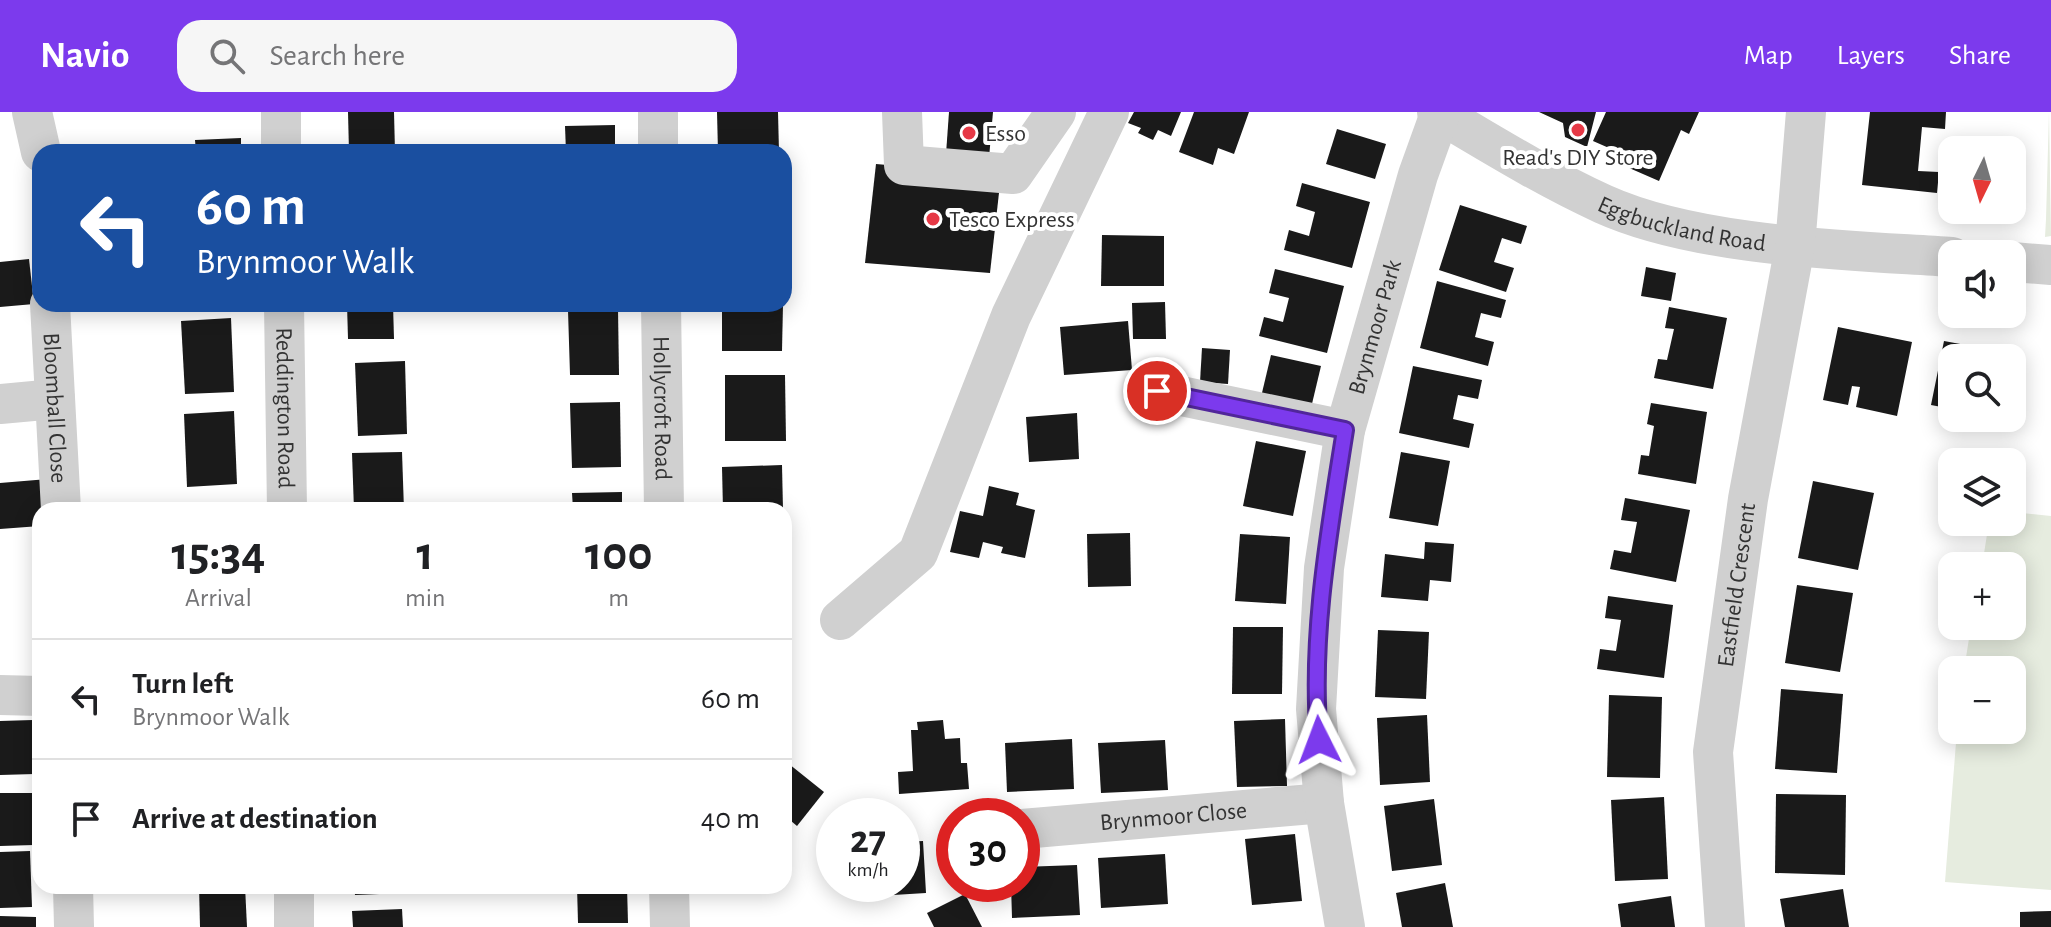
<!DOCTYPE html>
<meta charset="utf-8">
<style>
body{margin:0;font-family:"Alegreya Sans",sans-serif;background:#f6f6f6;color:#202124;height:100vh;display:flex;flex-direction:column;font-size:30px;white-space:nowrap}
*{box-sizing:border-box;margin:0}
p{font-size:26px;color:#757577}
.icon{flex:none;width:44px;height:44px;fill:none;stroke:currentColor;stroke-width:2;stroke-linecap:round;stroke-linejoin:round}
.map{position:relative;flex:1;overflow:hidden}
.side{position:absolute;left:32px;top:390px;width:760px;height:392px;display:flex;flex-direction:column;background:#fff;border-radius:24px;box-shadow:0 4px 20px #0003}
.side>*{flex:none}
.guide{position:absolute;left:32px;top:32px;width:760px;height:168px;border-radius:24px;box-shadow:0 4px 20px #0003;background:#1a4fa0;color:#fff;overflow:hidden}
.needle{width:52px;rotate:185deg}
.buttons{position:absolute;left:1938px;top:24px;display:grid;gap:16px}
.buttons a{display:grid;place-items:center;width:88px;height:88px;border-radius:16px;background:#fff;box-shadow:0 4px 20px #0003;font-size:40px}
.speed{position:absolute;left:816px;top:686px;display:flex;gap:16px;font-size:40px;font-weight:700;text-align:center}
.speed>*{display:grid;place-content:center;width:104px;height:104px;border-radius:50%;background:#fff;box-shadow:0 4px 20px #0003;line-height:1}
.speed small{font-size:20px;font-weight:400}
.speed .limit{border:12px solid #d22;background:#fff;color:#111}
.pin{position:absolute;display:grid;place-items:center;width:68px;height:68px;color:#fff;margin:-34px;border:4px solid #fff;border-radius:50%;box-shadow:0 2px 8px #0007}
.me{position:absolute;width:88px;margin:-44px;rotate:357deg;stroke-linejoin:round;filter:drop-shadow(0 0 6px #0008)}
.turn{display:flex;align-items:center;gap:28px;height:168px;padding:0 32px;font-size:36px}
.turn .icon{width:104px;height:104px;stroke-width:2.5}
.turn b{display:block;font-size:56px;line-height:68px}
.eta{display:flex;justify-content:space-evenly;align-items:center;height:136px;text-align:center}
.eta b{font-size:48px;font-weight:700;line-height:56px}
ul{padding:0;list-style:none}
li{display:flex;align-items:center;gap:24px;height:120px;padding:0 32px;border-top:2px solid #e0e0e0}
li div{flex:1}
li b{display:block;font-size:30px}
li em{font-style:normal}
header{display:flex;align-items:center;gap:48px;box-sizing:border-box;height:112px;padding:0 40px;background:#7c3aed;color:#fff}
header strong{font-size:38px}
nav{display:flex;gap:44px;margin-inline-start:auto;font-size:28px}
.search{width:560px;height:72px;background:#f6f6f6;display:flex;align-items:center;gap:20px;box-sizing:border-box;padding:0 28px;border-radius:24px;color:#757577;font-size:30px}
.map>svg:first-child{display:block}
.green{fill:#e6ecdf}
.building{fill:#1a1a1a}
.lines{fill:none;stroke-linecap:round;stroke-linejoin:round}
.minor{stroke:#d0d0d0;stroke-width:40}
.route-casing{stroke:#51269a;stroke-width:20}
.route{stroke:#7c3aed;stroke-width:14}
.poi-dot{fill:#e63946;stroke:#fff;stroke-width:3}
.labels{text-anchor:middle;stroke-width:8;stroke-linejoin:round;paint-order:stroke}
.poi-label{font-size:24px;fill:#333;stroke:#fff;text-anchor:start}
.street-label{font-size:24px;fill:#333;stroke:#fff}
</style>
<header>
<strong>Navio</strong>
<div class="search"><svg class="icon" aria-label="search" viewBox="0 0 24 24"><circle cx="10" cy="10" r="6"/><path d="M15 15l6 6"/></svg>Search here</div>
<nav><a>Map</a><a>Layers</a><a>Share</a></nav>
</header>
<div class="map">
<svg width="2051" height="815" viewBox="0 0 2051 815">
<rect width="100%" height="100%" fill="#fff"/>
<g class="green">
<path d="M2049,0L2051,124L2045,125L2046,107Z"/>
<path d="M2012,400L2051,404V778L1945,770L1957,618H2012V558H1964L1971,514H2012V454H1982L1989,410H2012Z"/>
</g>
<g class="building">
<path d="M348,0H394L395,40H349Z"/>
<path d="M717,0H778L779,40H718Z"/>
<path d="M949,0H993L989,46L946,42Z"/>
<path d="M1134,0H1181L1171,24L1158,18L1153,28L1138,21L1141,16L1128,11Z"/>
<path d="M1194,0H1249L1234,42L1218,36L1213,53L1179,40Z"/>
<path d="M1539,0H1596L1587,35L1565,25L1563,11Z"/>
<path d="M1606,0H1699L1689,22L1681,18L1659,69L1620,52L1625,43L1593,29Z"/>
<path d="M1870,0H1946L1945,17L1922,15L1918,59L1939,60L1937,81L1862,73Z"/>
<path d="M615,13V40H566L565,14Z"/>
<path d="M1337,17L1386,32L1375,67L1326,52Z"/>
<path d="M241,26V40H196L195,28Z"/>
<path d="M109,34V40H70V38Z"/>
<path d="M876,52L1001,63L990,161L865,151Z"/>
<path d="M1302,71L1370,90L1352,156L1284,138L1289,118L1309,124L1315,100L1296,94Z"/>
<path d="M1460,93L1527,114L1521,132L1502,126L1494,150L1514,156L1506,180L1439,158Z"/>
<path d="M1102,123L1164,124V174H1101Z"/>
<path d="M29,147L34,192L0,195V150Z"/>
<path d="M1646,155L1676,161L1671,189L1641,184Z"/>
<path d="M1275,157L1344,174L1327,241L1259,224L1264,205L1283,210L1289,186L1269,181Z"/>
<path d="M1437,169L1506,188L1501,206L1481,201L1475,225L1494,230L1488,254L1420,236Z"/>
<path d="M1165,190L1166,227H1133L1132,191Z"/>
<path d="M347,192H393L394,227H348Z"/>
<path d="M722,192H783L782,239H722Z"/>
<path d="M1669,195L1727,206L1713,277L1654,266L1658,247L1667,248L1674,217L1665,216Z"/>
<path d="M618,197L619,263H570L568,198Z"/>
<path d="M231,206L234,280L185,282L181,209Z"/>
<path d="M1128,209L1132,258L1064,263L1060,215Z"/>
<path d="M1838,215L1912,230L1897,304L1856,295L1860,275L1852,274L1848,293L1823,288Z"/>
<path d="M1944,229L2020,243L2013,276L2012,246H1952V297L1931,293Z"/>
<path d="M1202,236L1230,238L1228,272L1200,270Z"/>
<path d="M1271,243L1321,254L1311,296L1261,285Z"/>
<path d="M405,249L407,322L358,324L355,251Z"/>
<path d="M1413,254L1482,268L1478,287L1458,283L1453,307L1474,312L1469,336L1399,321Z"/>
<path d="M725,263H785L786,329H725Z"/>
<path d="M620,290L621,355L572,356L570,291Z"/>
<path d="M1651,291L1707,300L1696,372L1638,362L1641,343L1649,344L1654,314L1647,312Z"/>
<path d="M234,299L237,372L187,375L184,302Z"/>
<path d="M1077,301L1079,347L1029,350L1026,305Z"/>
<path d="M1256,329L1306,339L1293,404L1243,394Z"/>
<path d="M402,340L404,398H354L352,341Z"/>
<path d="M1401,340L1450,349L1438,414L1389,406Z"/>
<path d="M782,353L783,398H723L722,355Z"/>
<path d="M48,367L49,398H40V414L0,417V371Z"/>
<path d="M1813,369L1874,381L1858,458L1798,446Z"/>
<path d="M989,374L1019,381L1016,393L1035,398L1025,446L1001,441L1003,435L983,430L979,446L950,440L960,399L983,404Z"/>
<path d="M622,380V398H573L572,381Z"/>
<path d="M1625,386L1690,398L1676,470L1610,457L1614,438L1631,441L1637,410L1621,408Z"/>
<path d="M239,391L240,398H186V394Z"/>
<path d="M1130,421L1131,474L1088,475L1087,422Z"/>
<path d="M1240,422L1290,425L1286,492L1235,489Z"/>
<path d="M1425,430L1454,432L1451,470L1430,468L1428,489L1381,485L1385,442L1424,447Z"/>
<path d="M1797,473L1853,481L1840,560L1785,551Z"/>
<path d="M1608,484L1673,493L1664,566L1597,557L1600,537L1616,539L1621,508L1605,506Z"/>
<path d="M1233,515H1283L1282,582H1232Z"/>
<path d="M1378,518L1429,520L1426,587L1375,585Z"/>
<path d="M1781,577L1843,582L1837,661L1775,657Z"/>
<path d="M1609,583L1662,585L1660,666L1607,665Z"/>
<path d="M1427,603L1430,670L1380,673L1377,606Z"/>
<path d="M1285,607L1287,674L1237,675L1234,609Z"/>
<path d="M33,608L35,662L0,663V609Z"/>
<path d="M943,608L945,627L960,626L961,651H967L969,677L899,682L898,660L913,659L911,618H918L917,610Z"/>
<path d="M1072,627L1074,677L1007,680L1005,631Z"/>
<path d="M1165,628L1168,678L1101,681L1098,631Z"/>
<path d="M784,648L824,680L797,714L784,703Z"/>
<path d="M0,681H33L34,733L0,734Z"/>
<path d="M1776,682L1846,683L1845,763L1775,761Z"/>
<path d="M1664,685L1668,767L1615,769L1611,688Z"/>
<path d="M1434,687L1442,753L1392,759L1384,694Z"/>
<path d="M1295,722L1302,789L1252,793L1245,727Z"/>
<path d="M923,729L926,781L877,784L876,772H902V730Z"/>
<path d="M30,739L32,795L0,796V740Z"/>
<path d="M1165,742L1168,792L1101,796L1098,746Z"/>
<path d="M1077,753L1080,803L1012,806L1011,772H1022V755Z"/>
<path d="M1445,771L1453,815H1402L1396,781Z"/>
<path d="M199,774H245L247,815H200Z"/>
<path d="M354,774H404V781L355,783Z"/>
<path d="M577,774H627L628,811H578Z"/>
<path d="M1843,777L1849,815H1785L1780,787Z"/>
<path d="M965,782L982,815H934L927,801Z"/>
<path d="M1671,784L1675,815H1621L1618,792Z"/>
<path d="M402,797L403,815H353L352,799Z"/>
<path d="M2051,799V815H2020V800Z"/>
<path d="M0,804L36,805V815H0Z"/>
</g>
<g class="lines">
<g class="minor">
<path d="M32,0L41,40"/>
<path d="M281,0V40"/>
<path d="M658,0V40"/>
<path d="M902,0L904,53L1013,62L1056,0"/>
<path id="s1" d="M1437,0C1491,32 1546,66 1603,92C1698,135 1848,138 1952,145"/>
<path d="M2012,150L2051,153"/>
<path id="s2" d="M50,192L61,398"/>
<path id="s3" d="M284,192L287,398"/>
<path id="s4" d="M661,192L664,398"/>
<path d="M1157,279L1345,318"/>
<path d="M0,292L55,287"/>
<path d="M840,508L918,441L1011,204L1109,0"/>
<path d="M0,583L40,584"/>
<path id="s5" d="M1022,717L1324,691"/>
<path d="M73,774L74,815"/>
<path d="M294,774V815"/>
<path d="M669,774L670,815"/>
<path id="s6" d="M1345,815L1324,691L1316,597L1324,456L1345,318L1418,63L1440,2"/>
<path id="s7" d="M1725,815L1713,640L1748,387L1795,134L1806,0"/>
</g>
</g>
<g class="lines">
<g class="route-casing">
<path id="route" d="M1157,279L1345,318C1329,420 1310,525 1319,628"/>
</g>
<use href="#route" class="route"/>
</g>
<g class="poi-dot">
<circle cx="1578" cy="18" r="8"/>
<circle cx="969" cy="21" r="8"/>
<circle cx="933" cy="107" r="8"/>
</g>
<g class="labels">
<g class="poi-label">
<text x="985" y="29">Esso</text>
<text x="1578" y="53" text-anchor="middle">Read's DIY Store</text>
<text x="949" y="115">Tesco Express</text>
</g>
<g class="street-label">
<text dy="8" stroke="none"><textPath href="#s1" startOffset="272">Eggbuckland Road</textPath></text>
<text dy="8" stroke="none"><textPath href="#s6" startOffset="608">Brynmoor Park</textPath></text>
<text dy="8" stroke="none"><textPath href="#s2" startOffset="104">Bloomball Close</textPath></text>
<text dy="8" stroke="none"><textPath href="#s3" startOffset="104">Reddington Road</textPath></text>
<text dy="8" stroke="none"><textPath href="#s4" startOffset="104">Hollycroft Road</textPath></text>
<text dy="8" stroke="none"><textPath href="#s7" startOffset="344">Eastfield Crescent</textPath></text>
<text dy="8" stroke="none"><textPath href="#s5" startOffset="152">Brynmoor Close</textPath></text>
</g>
</g>
</svg>
<div class="buttons">
<a><svg class="needle" viewBox="-14 -14 28 28"><path d="M0-13l5 13h-10z" fill="#e53935"/><path d="M0 13l5-13h-10z" fill="#757577"/></svg></a>
<a><svg class="icon" aria-label="sound" viewBox="0 0 24 24"><path d="M4 9h4l5-4v14l-5-4H4zM17 9q2 3 0 6"/></svg></a>
<a><svg class="icon" aria-label="search" viewBox="0 0 24 24"><circle cx="10" cy="10" r="6"/><path d="M15 15l6 6"/></svg></a>
<a><svg class="icon" aria-label="layers" viewBox="0 0 24 24"><path d="M12 4l9 5-9 5-9-5zM3 14l9 5 9-5"/></svg></a>
<a>+</a>
<a>−</a>
</div>
<div class="speed"><div>27<small>km/h</small></div><div class="limit">30</div></div>
<div class="pin" style="left:1157px;top:279px;background:#d93025"><svg class="icon" aria-label="arrive" viewBox="0 0 24 24"><path d="M6 21V4h12l-3 4 3 4H6"/></svg></div>
<svg class="me" style="left:1319px;top:628px" viewBox="-20 -20 40 40"><path d="M0-17L14 15 0 8-14 15z" fill="#7c3aed" stroke="#fff" stroke-width="4"/></svg>
<div class="guide">
<div class="turn"><svg class="icon" aria-label="left" viewBox="0 0 24 24"><path d="M17 20v-9H6M10 6l-5 5 5 5"/></svg><div><b>60 m</b>Brynmoor Walk</div></div>
</div>
<section class="side">
<div class="eta">
<div><b>15:34</b><p>Arrival</p></div>
<div><b>1</b><p>min</p></div>
<div><b>100</b><p>m</p></div>
</div>
<ul>
<li><svg class="icon" aria-label="left" viewBox="0 0 24 24"><path d="M17 20v-9H6M10 6l-5 5 5 5"/></svg><div><b>Turn left</b><p>Brynmoor Walk</p></div><em>60 m</em></li>
<li><svg class="icon" aria-label="arrive" viewBox="0 0 24 24"><path d="M6 21V4h12l-3 4 3 4H6"/></svg><div><b>Arrive at destination</b></div><em>40 m</em></li>
</ul>
</section>
</div>
